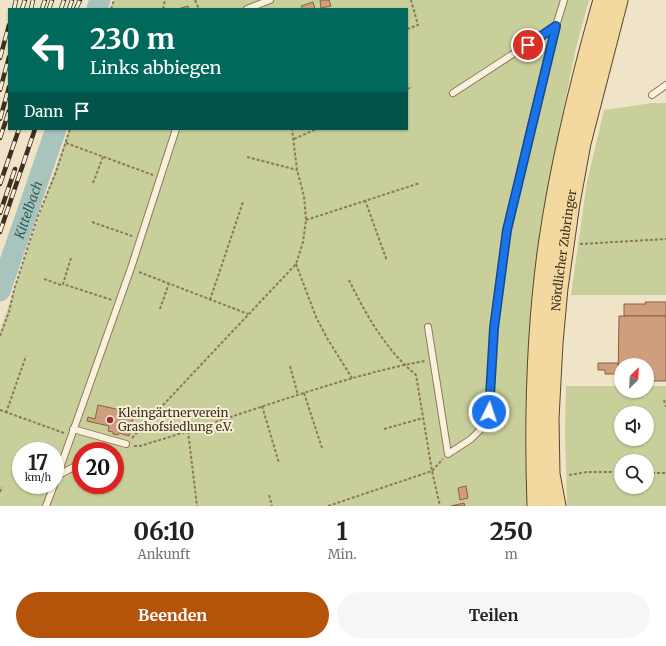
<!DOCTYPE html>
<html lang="de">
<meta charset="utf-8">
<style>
body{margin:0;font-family:Merriweather,serif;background:#f6f6f6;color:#222;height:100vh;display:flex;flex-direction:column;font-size:15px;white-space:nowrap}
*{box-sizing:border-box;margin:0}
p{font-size:13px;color:#767676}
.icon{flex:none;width:22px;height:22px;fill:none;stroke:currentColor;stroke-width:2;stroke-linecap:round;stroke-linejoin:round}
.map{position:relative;height:506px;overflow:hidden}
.panel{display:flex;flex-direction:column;background:#fff;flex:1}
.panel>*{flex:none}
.banner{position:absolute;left:8px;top:8px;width:400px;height:122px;border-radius:0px;box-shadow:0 1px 3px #0004;background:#00695c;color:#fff;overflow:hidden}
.needle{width:26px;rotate:24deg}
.controls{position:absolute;left:614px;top:358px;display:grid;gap:8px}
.controls a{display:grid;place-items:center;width:40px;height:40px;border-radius:50%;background:#fff;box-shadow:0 1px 3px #0004;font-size:20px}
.speed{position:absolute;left:12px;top:442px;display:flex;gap:8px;font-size:20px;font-weight:700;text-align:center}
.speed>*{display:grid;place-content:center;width:52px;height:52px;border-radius:50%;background:#fff;box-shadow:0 1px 3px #0004;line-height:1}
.speed small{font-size:10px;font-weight:400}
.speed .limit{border:6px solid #d22;background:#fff;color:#111}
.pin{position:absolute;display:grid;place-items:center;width:34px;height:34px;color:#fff;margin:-17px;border:2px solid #fff;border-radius:50%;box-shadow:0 1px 4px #0007}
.me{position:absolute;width:44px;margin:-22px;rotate:4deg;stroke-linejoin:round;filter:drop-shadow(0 0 3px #0008)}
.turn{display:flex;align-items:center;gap:14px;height:84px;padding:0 16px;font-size:18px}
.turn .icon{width:52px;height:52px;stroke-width:2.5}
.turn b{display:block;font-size:28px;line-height:34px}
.then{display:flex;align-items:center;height:38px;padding:0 16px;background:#0003;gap:8px;font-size:15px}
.eta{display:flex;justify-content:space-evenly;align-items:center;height:68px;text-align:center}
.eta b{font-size:24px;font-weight:700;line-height:28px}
.action{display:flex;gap:8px;margin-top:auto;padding:8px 16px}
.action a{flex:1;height:46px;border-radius:24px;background:#b45309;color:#fff;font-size:16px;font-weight:700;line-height:46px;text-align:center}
.action a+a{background:#f6f6f6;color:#222}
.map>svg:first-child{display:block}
.green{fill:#c9cf9b;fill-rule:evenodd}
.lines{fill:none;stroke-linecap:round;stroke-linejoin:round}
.river{stroke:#a9c4bc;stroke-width:21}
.building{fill:#cf9f7d;stroke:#8d5f41}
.lane-casing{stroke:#8d765c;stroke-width:8}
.primary-casing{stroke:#5b4430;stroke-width:21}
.path{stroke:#8d765c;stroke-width:2;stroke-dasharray:3 2;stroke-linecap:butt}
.lane{stroke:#faf1dc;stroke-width:6}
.primary{stroke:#f3d9a0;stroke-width:19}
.rail-casing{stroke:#3d2e20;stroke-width:4.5}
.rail{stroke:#f7eed8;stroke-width:3;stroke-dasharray:9;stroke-linecap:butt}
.route-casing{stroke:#114b97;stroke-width:10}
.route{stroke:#1a73e8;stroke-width:7}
.poi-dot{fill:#9e2a2b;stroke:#f7eed8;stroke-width:1.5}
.labels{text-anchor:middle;stroke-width:4;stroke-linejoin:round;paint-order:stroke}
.street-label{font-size:12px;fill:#3d2e20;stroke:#f7eed8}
.poi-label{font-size:12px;fill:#3d2e20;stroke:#f7eed8;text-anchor:start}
.water-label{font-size:13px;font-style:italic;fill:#2f5d5a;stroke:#f7eed8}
</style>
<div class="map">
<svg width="666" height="506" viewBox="0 0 666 506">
<rect width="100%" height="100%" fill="#f0e4c8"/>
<g class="green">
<path d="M114,0H589L575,52L541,222L531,304L528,400L531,506H0V331L69,129H407V9H110ZM21,451H55V485H21ZM81,451H115V485H81Z"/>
<path d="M652,103H666V295H571L587,182L604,110Z"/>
<path d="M566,386H621V391H647V386H666V506H567L565,432ZM621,413H647V439H621ZM621,461H647V487H621Z"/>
</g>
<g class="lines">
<g class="river">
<path d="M97,9L100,0"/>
<path id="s1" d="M0,291L56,129"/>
</g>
</g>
<g class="building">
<path d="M320,0H329L331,6L321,8Z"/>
<path d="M313,2L315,9H303L301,6Z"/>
<path d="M188,6L189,9H178Z"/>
<path d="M645,302H666V316H624V304H646Z"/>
<path d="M619,316H666V381H647V365H621V380H618Z"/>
<path d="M598,363H618V374H605V370H598Z"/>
<path d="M98,405L134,413L129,436L119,433L118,435L113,434V432L108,431L109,426L87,421L88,417L95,419Z"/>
<path d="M466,486L468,498L460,500L458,488Z"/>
<path d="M464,503L465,506H451Z"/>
</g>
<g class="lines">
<g class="lane-casing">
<g id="lane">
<path d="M247,9L270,0"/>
<path d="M453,93L556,26"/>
<path d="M652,95L666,85"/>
<path d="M428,327L448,454L471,439L482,428L489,412L494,328L507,230L530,130L556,26L564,0"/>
<path d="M73,429L126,444"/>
<path d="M57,476L81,463"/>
<path d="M55,482L131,268L176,129"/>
<path d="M46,506L54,485"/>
</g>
</g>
<g class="primary-casing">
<g id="primary">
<path d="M537,506C534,419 536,332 548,246C560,162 580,81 603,0"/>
<path id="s2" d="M556,506L550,474L549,419L553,343L558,288L570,203L581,143L618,0"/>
</g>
</g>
<g class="path">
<path d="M195,0L199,9"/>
<path d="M111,9L114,0"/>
<path d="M163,9L165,0"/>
<path d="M407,29L418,25L411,0"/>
<path d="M407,89L412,87"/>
<path d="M294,139L316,129"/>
<path d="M66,143L153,175"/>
<path d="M247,157L297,170"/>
<path d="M93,183L103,157"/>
<path d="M365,200L387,261"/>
<path d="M306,220L420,183"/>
<path d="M92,222L132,236"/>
<path d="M580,244L666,239"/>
<path d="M71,258L63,284L112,300"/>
<path d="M296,264L316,317L327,338L352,378"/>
<path d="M139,272L248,314"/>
<path d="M44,279L61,285L63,284"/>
<path d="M349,280C366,315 386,350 416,375L432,471L440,506"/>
<path d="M210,300L243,202"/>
<path d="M160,309L169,283"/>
<path d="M0,336L9,312L14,290L38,216L56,172L70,129"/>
<path d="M290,366L298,395"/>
<path d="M304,393L322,448"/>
<path d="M664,400L666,407"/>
<path d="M262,406L279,463"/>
<path d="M0,410L64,433"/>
<path d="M6,413L26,356"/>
<path d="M384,429L423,418"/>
<path d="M188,431L197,506"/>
<path d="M132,438L296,264L303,242L306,220L304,196L297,170L292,129"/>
<path d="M134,446H140C197,429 253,409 310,391C348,379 386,368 425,361"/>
<path d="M647,473H666"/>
<path d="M569,475L587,472H621"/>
<path d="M0,492L2,487"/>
<path d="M269,495L272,506"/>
<path d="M328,506L432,471L443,459"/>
</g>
<use href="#lane" class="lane"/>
<use href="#primary" class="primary"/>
<g class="rail-casing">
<g id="rail">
<path d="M14,9L16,0"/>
<path d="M22,9L25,0"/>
<path d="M31,9L33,0"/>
<path d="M42,9L45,0"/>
<path d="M49,9L52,0"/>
<path d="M61,9L64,0"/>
<path d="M69,9L72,0"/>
<path d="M76,9L80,0"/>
<path d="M0,58L9,25"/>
<path d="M0,90L9,57"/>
<path d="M0,119L9,87"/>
<path d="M0,138L9,111"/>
<path d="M0,184L19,129"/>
<path d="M0,213L15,169"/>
<path d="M0,232L35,129"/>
</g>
</g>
<use href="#rail" class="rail"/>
</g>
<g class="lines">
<g class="route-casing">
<path id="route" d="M489,412L494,328L507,230L556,26L528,45"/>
</g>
<use href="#route" class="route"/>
</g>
<circle class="poi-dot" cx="110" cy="420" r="4"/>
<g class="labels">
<g class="street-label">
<text dy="4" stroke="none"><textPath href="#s2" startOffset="257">Nördlicher Zubringer</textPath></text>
</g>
<g class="poi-label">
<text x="118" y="417">Kleingärtnerverein<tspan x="118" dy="14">Grashofsiedlung e.V.</tspan></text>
</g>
<g class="water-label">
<text dy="5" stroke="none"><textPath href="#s1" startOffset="86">Kittelbach</textPath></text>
</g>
</g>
</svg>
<div class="controls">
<a><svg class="needle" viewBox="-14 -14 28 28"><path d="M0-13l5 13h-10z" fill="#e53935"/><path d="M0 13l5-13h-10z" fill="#767676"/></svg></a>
<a><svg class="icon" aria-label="sound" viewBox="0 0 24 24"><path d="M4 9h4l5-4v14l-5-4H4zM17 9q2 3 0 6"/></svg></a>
<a><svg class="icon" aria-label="search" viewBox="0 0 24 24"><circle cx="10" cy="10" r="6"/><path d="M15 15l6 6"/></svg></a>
</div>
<div class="speed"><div>17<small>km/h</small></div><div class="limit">20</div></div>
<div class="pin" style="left:528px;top:45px;background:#d93025"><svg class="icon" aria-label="arrive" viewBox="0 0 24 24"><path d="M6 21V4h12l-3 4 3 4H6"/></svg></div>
<svg class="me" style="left:489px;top:412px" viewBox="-20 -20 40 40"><circle r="17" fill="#1a73e8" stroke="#fff" stroke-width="3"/><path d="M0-11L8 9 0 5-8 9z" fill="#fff"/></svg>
<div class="banner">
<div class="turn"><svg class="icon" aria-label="left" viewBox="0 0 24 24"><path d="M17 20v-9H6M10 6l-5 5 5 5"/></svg><div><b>230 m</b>Links abbiegen</div></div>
<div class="then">Dann<svg class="icon" aria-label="arrive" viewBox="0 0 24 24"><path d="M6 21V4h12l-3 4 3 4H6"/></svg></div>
</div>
</div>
<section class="panel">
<div class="eta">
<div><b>06:10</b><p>Ankunft</p></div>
<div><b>1</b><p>Min.</p></div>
<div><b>250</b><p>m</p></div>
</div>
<div class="action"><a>Beenden</a><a>Teilen</a></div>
</section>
